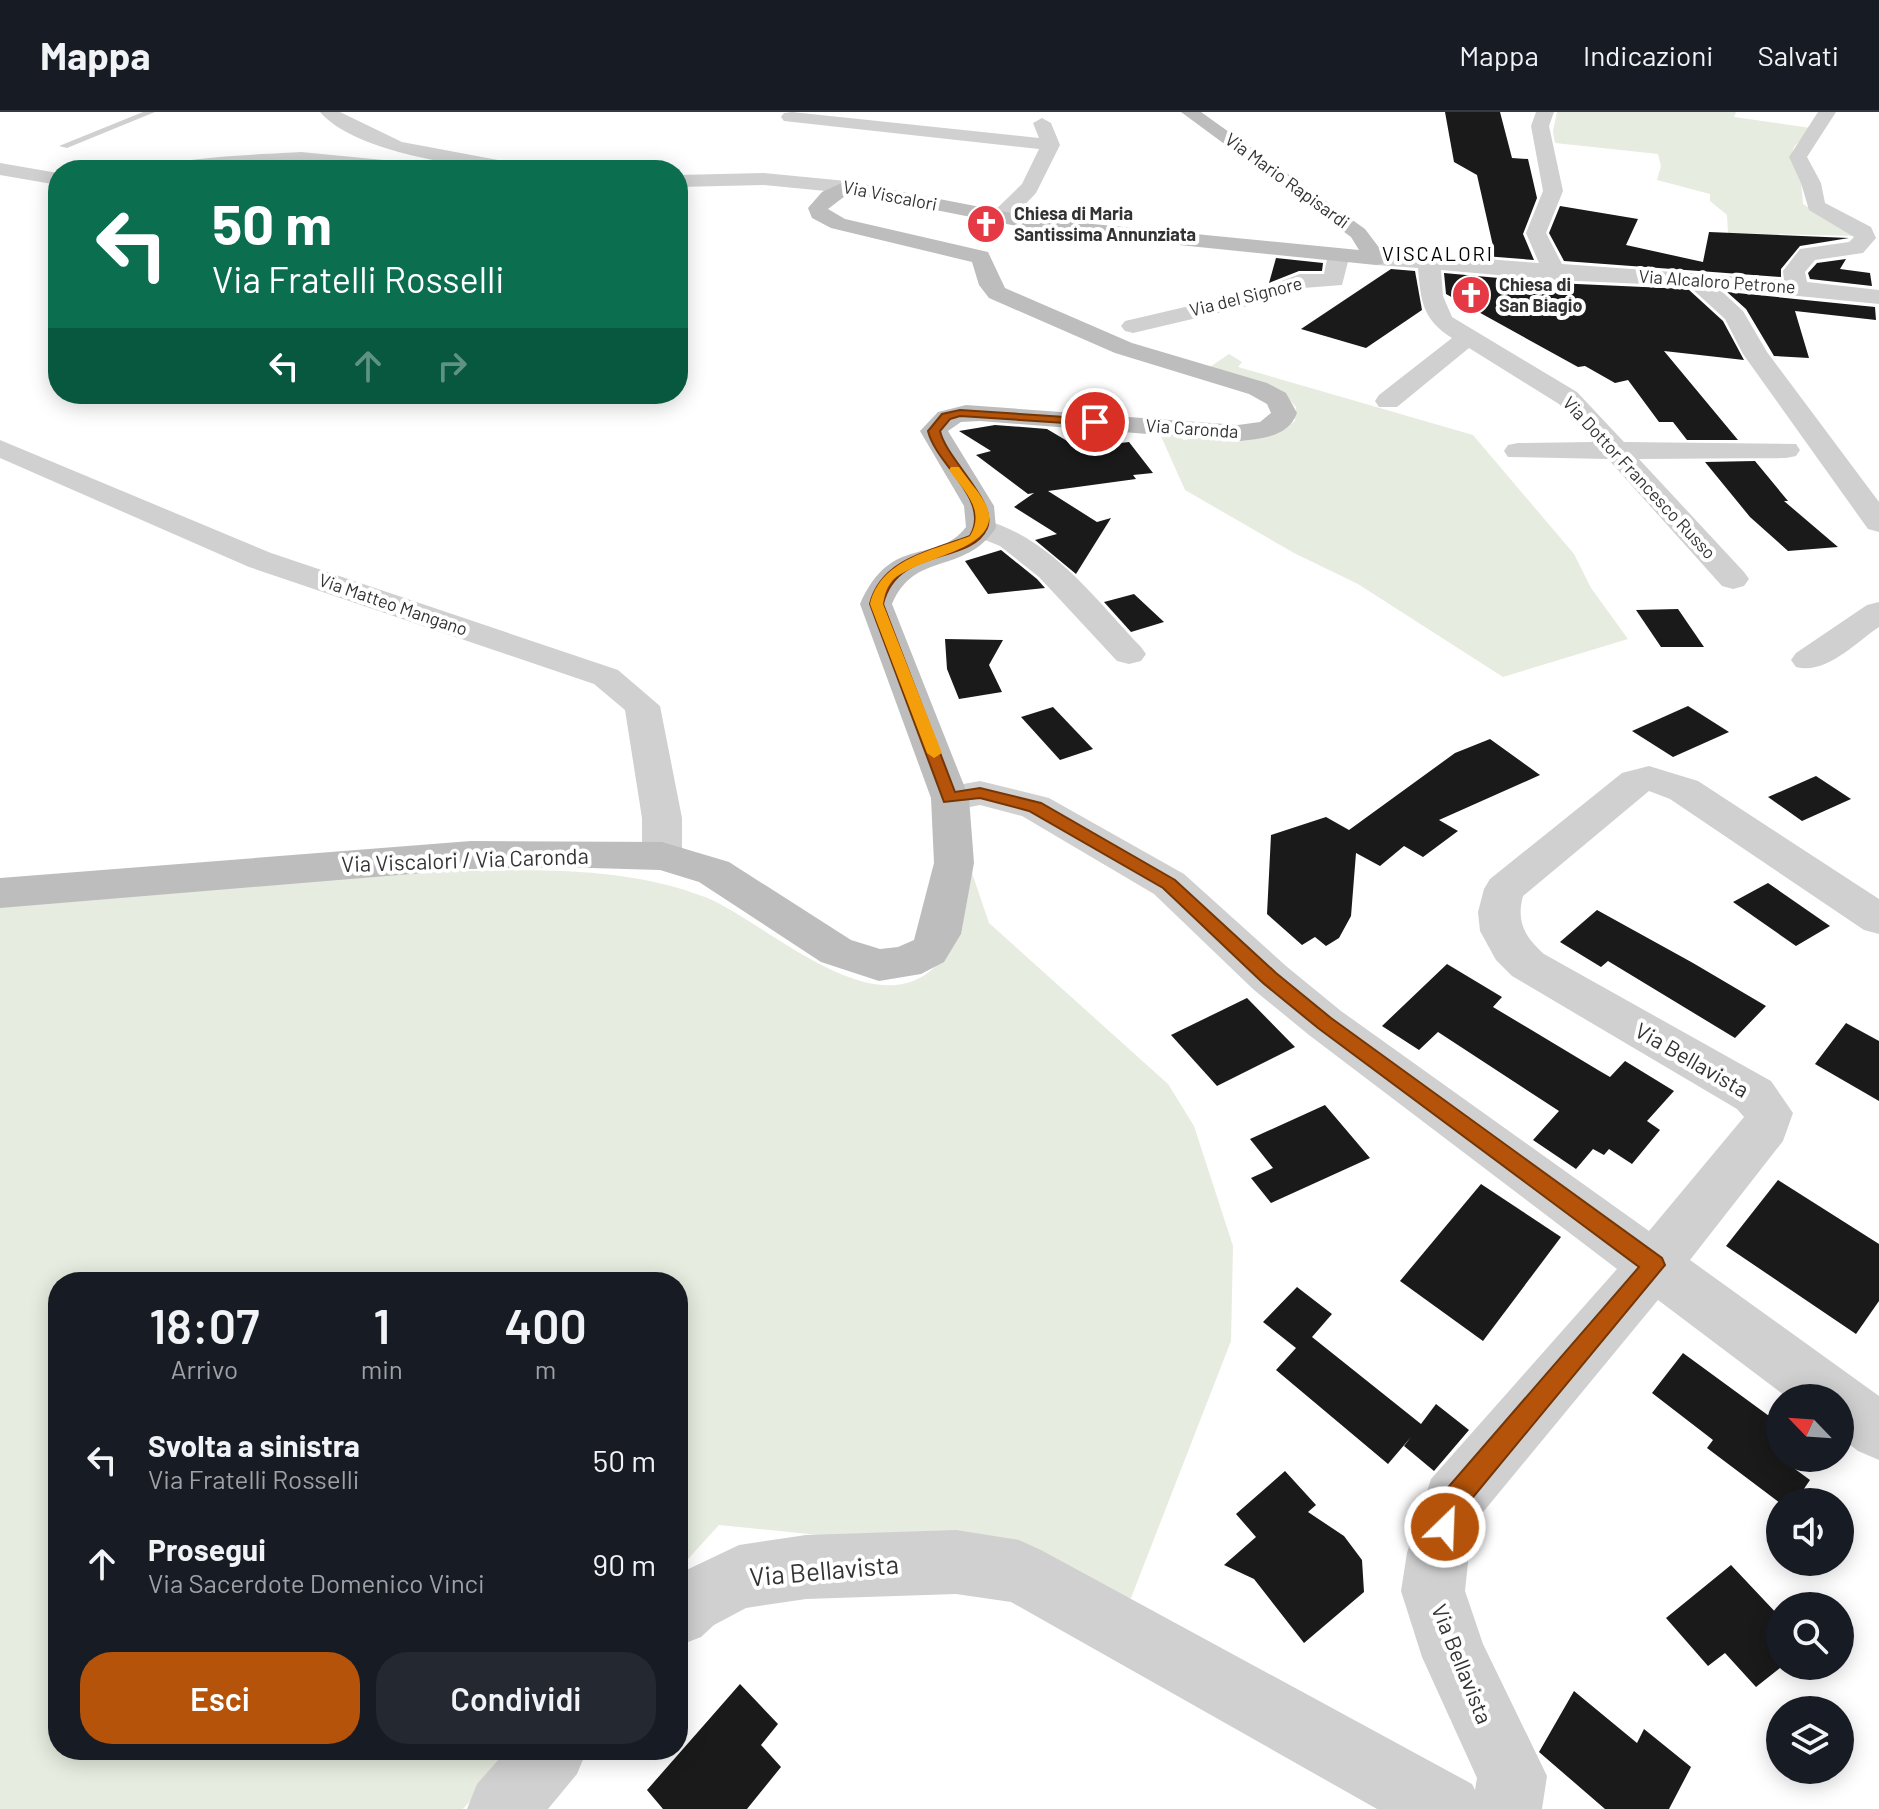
<!DOCTYPE html>
<html lang="it">
<style>
body{margin:0;font-family:Barlow,sans-serif;background:#242831;color:#f1f3f6;height:100vh;display:flex;flex-direction:column;font-size:30px;white-space:nowrap}
*{box-sizing:border-box;margin:0}
p{font-size:26px;color:#9ea1a6}
.icon{flex:none;width:44px;height:44px;fill:none;stroke:currentColor;stroke-width:2;stroke-linecap:round;stroke-linejoin:round}
.map{position:relative;flex:1;overflow:hidden}
.side{position:absolute;left:48px;top:1160px;width:640px;height:488px;display:flex;flex-direction:column;background:#171b24;border-radius:32px;box-shadow:0 4px 20px #0003}
.side>*{flex:none}
.top-card{position:absolute;left:48px;top:48px;width:640px;height:244px;border-radius:32px;box-shadow:0 4px 20px #0003;background:#0b6e4f;color:#fff;overflow:hidden}
.needle{width:52px;rotate:295deg}
.tools{position:absolute;left:1766px;top:1272px;display:grid;gap:16px}
.tools a{display:grid;place-items:center;width:88px;height:88px;border-radius:50%;background:#171b24;box-shadow:0 4px 20px #0003;font-size:40px}
.pin{position:absolute;display:grid;place-items:center;width:68px;height:68px;color:#fff;margin:-34px;border:4px solid #fff;border-radius:50%;box-shadow:0 2px 8px #0007}
.me{position:absolute;width:88px;margin:-44px;rotate:24deg;stroke-linejoin:round;filter:drop-shadow(0 0 6px #0008)}
.turn{display:flex;align-items:center;gap:28px;height:168px;padding:0 32px;font-size:36px}
.turn .icon{width:104px;height:104px;stroke-width:2.5}
.turn b{display:block;font-size:56px;line-height:68px}
.lanes{display:flex;align-items:center;height:76px;padding:0 32px;background:#0003;justify-content:center;gap:40px;direction:ltr}
.lanes .off{opacity:.35}
.eta{display:flex;justify-content:space-evenly;align-items:center;height:136px;text-align:center}
.eta b{font-size:48px;font-weight:600;line-height:56px}
.primary-button{display:flex;gap:16px;margin-top:auto;padding:16px 32px}
.primary-button a{flex:1;height:92px;border-radius:32px;background:#b45309;color:#fff;font-size:32px;font-weight:600;line-height:92px;text-align:center}
.primary-button a+a{background:#242831;color:#f1f3f6}
ul{padding:0;list-style:none}
li{display:flex;align-items:center;gap:24px;height:104px;padding:0 32px}
li div{flex:1}
li b{display:block;font-size:30px}
li em{font-style:normal}
header{display:flex;align-items:center;gap:48px;box-sizing:border-box;height:112px;padding:0 40px;background:#171b24;border-bottom:2px solid #363941}
header strong{font-size:38px}
nav{display:flex;gap:44px;margin-inline-start:auto;font-size:28px}
.map>svg:first-child{display:block}
.green{fill:#e6ecdf}
.building{fill:#1a1a1a}
.lines{fill:none;stroke-linecap:round;stroke-linejoin:round}
.lane{fill:#d0d0d0;fill-rule:evenodd}
.street{fill:#d0d0d0;fill-rule:evenodd}
.secondary{fill:#bdbdbd;fill-rule:evenodd}
.route{fill:#b45309;stroke:#753606;stroke-width:2}
.slow{fill:#f59e0b}
.labels{text-anchor:middle;stroke-width:8;stroke-linejoin:round;paint-order:stroke}
.far-street-label{font-size:18px;fill:#333;stroke:#fff}
.far-poi-label{font-size:18px;font-weight:bold;fill:#333;stroke:#fff;text-anchor:start}
.far-neighbourhood-label{font-size:20px;letter-spacing:2px;fill:#000;stroke:#fff}
.street-label{font-size:22px;fill:#333;stroke:#fff}
.near-street-label{font-size:26px;fill:#333;stroke:#fff}
</style>
<header>
<strong>Mappa</strong>
<nav><a>Mappa</a><a>Indicazioni</a><a>Salvati</a></nav>
</header>
<div class="map">
<svg width="1879" height="1697" viewBox="0 0 1879 1697">
<rect width="100%" height="100%" fill="#fff"/>
<g class="green">
<path d="M1557,0H1736L1734,5L1811,16L1794,35L1790,47L1801,68L1803,92L1857,124L1728,121L1727,103L1710,89V82L1657,68L1661,54L1658,42L1555,31L1553,19Z"/>
<path d="M1229,242L1242,250L1238,255L1473,323L1574,442L1591,476L1628,527L1503,565L1358,472L1294,441L1185,378L1160,322L1177,323L1184,328L1201,325L1278,321L1295,309L1296,295L1280,278L1207,257Z"/>
<path d="M464,751L465,759C543,757 631,756 705,785C770,811 890,933 949,837C961,816 966,785 972,761L989,811L1168,972L1194,1014L1233,1134L1231,1229L1131,1486L1098,1484L1026,1444L719,1413L678,1458V1170H58V1638H516L463,1697H0V792Z"/>
</g>
<g class="building">
<path d="M1445,0H1500L1512,46L1528,47L1537,86L1523,122L1534,148L1484,144L1483,133L1493,134L1477,63L1454,50Z"/>
<path d="M1560,94L1638,107L1626,133L1703,150L1709,120L1849,126L1800,134L1781,157V165L1564,149L1549,121Z"/>
<path d="M1276,146L1323,151L1322,159H1299L1269,171Z"/>
<path d="M1846,147L1840,157L1870,161L1872,174L1810,167L1808,161L1817,151Z"/>
<path d="M1391,157L1415,159L1422,198L1366,236L1301,217Z"/>
<path d="M1444,161L1555,171L1688,177L1723,209L1744,248L1664,239L1738,328H1687L1673,310H1659L1628,268L1615,271L1585,254L1578,255L1446,182Z"/>
<path d="M1727,180L1875,195L1876,208L1795,199L1809,246L1774,244L1746,197Z"/>
<path d="M995,313L1047,317L1079,336L1129,330L1153,361L1133,363L1136,367L1048,379L1097,410L1111,406L1076,462L1035,428L1057,422L1014,395L1034,381L1028,382L976,343L991,339L959,319Z"/>
<path d="M1755,349L1788,389H1784L1838,435L1788,439L1750,405L1705,350Z"/>
<path d="M1001,438L1037,467L1045,476L988,482L965,449Z"/>
<path d="M1134,482L1164,510L1131,520L1104,490Z"/>
<path d="M1678,497L1704,535H1661L1636,498Z"/>
<path d="M945,527L1003,528L989,553L1002,580L959,587L947,557Z"/>
<path d="M1688,594L1729,620L1673,645L1632,619Z"/>
<path d="M1053,595L1093,637L1060,648L1021,605Z"/>
<path d="M1490,627L1540,663L1439,708L1458,719L1423,745L1404,734L1380,754L1356,741L1351,804L1339,826L1326,834L1315,825L1302,833L1267,802L1271,723L1326,705L1349,718L1455,641Z"/>
<path d="M1816,664L1851,687L1802,709L1768,685Z"/>
<path d="M1768,771L1830,814L1796,834L1733,790Z"/>
<path d="M1597,798L1693,851L1766,894L1735,926L1608,849L1601,855L1560,830Z"/>
<path d="M1447,852L1502,885L1493,895L1598,958L1610,965L1625,949L1674,979L1647,1009L1660,1018L1632,1052L1609,1037L1604,1043L1593,1037L1576,1057L1533,1028L1559,999L1438,920L1419,938L1382,914Z"/>
<path d="M1247,886L1295,935L1217,974L1171,923Z"/>
<path d="M1846,911L1879,929V989L1815,952Z"/>
<path d="M1325,993L1370,1046L1271,1091L1251,1066L1273,1056L1250,1027Z"/>
<path d="M1778,1068L1879,1132V1189L1856,1222L1726,1134Z"/>
<path d="M1481,1072L1561,1125L1483,1229L1400,1169Z"/>
<path d="M1297,1175L1332,1202L1312,1225L1421,1312L1436,1292L1469,1318L1434,1359L1404,1334L1411,1325L1388,1352L1276,1258L1296,1236L1263,1210Z"/>
<path d="M1683,1241L1780,1312V1346L1810,1368L1795,1390L1780,1391L1707,1336L1713,1328L1652,1281Z"/>
<path d="M1285,1359L1316,1393L1308,1400L1344,1424L1362,1448L1364,1480L1304,1531L1254,1467L1224,1453L1256,1425L1236,1402Z"/>
<path d="M1731,1453L1780,1505V1556L1756,1575L1725,1541L1708,1554L1666,1506Z"/>
<path d="M740,1572L778,1612L761,1633L781,1655L747,1697H663L647,1678Z"/>
<path d="M1574,1579L1637,1631L1644,1617L1691,1655L1669,1697H1605L1539,1640Z"/>
</g>
<g class="lines">
<path class="lane" d="M143,0H155L67,36L59,34Z"/>
<g class="street">
<path d="M320,0H340L402,30L519,52L528,58C476,58 356,42 320,0Z"/>
<path d="M792,0L1039,26L1033,11L1042,6L1051,11L1060,33L1036,81L1015,103L998,111L988,105L1022,72L1039,37L784,9L781,5L784,1Z"/>
<path d="M1536,0H1554L1549,14L1563,79L1546,121L1562,152L1784,168L1783,159L1800,137L1849,130L1854,125L1809,98L1801,71L1789,45L1818,0H1836L1807,45L1821,71L1825,91L1871,115L1876,126L1863,141L1815,148L1805,160L1807,170L1879,178V192L1718,176L1743,199L1767,240L1879,390V420L1868,417L1743,242L1725,207L1689,174L1555,168L1441,158L1443,184L1452,205L1577,280L1624,330L1796,332L1800,338L1796,344L1786,346L1639,347L1744,460L1749,467L1744,474L1733,477L1722,474L1608,347L1508,345L1504,339L1508,333L1518,331L1593,330L1559,292L1469,236L1397,295H1379L1375,289L1379,283L1452,226C1422,207 1421,189 1418,156L1376,153L1365,146L1376,139L1539,151L1526,121L1543,79L1531,14Z"/>
<path d="M301,40L425,52L434,58H367L301,52L157,58C171,44 275,42 301,40Z"/>
<path d="M0,51L58,61V73L0,63Z"/>
<path d="M764,61L846,69L856,75L846,81L764,73L678,75V63Z"/>
<path d="M1339,136L1350,142L1342,173L1303,176L1273,188L1133,221L1125,219L1121,214L1125,209L1258,178L1300,162H1324L1328,142Z"/>
<path d="M0,328L271,441L618,558L660,594L682,706V744L676,754L662,758L648,754L642,744V706L625,598L594,572L249,455L0,346Z"/>
<path d="M981,407C1050,424 1094,486 1141,535L1146,542L1141,549L1129,552L1117,549L1039,465L1000,434L970,422L966,416L970,410Z"/>
<path d="M1879,490V515C1855,531 1826,563 1796,555L1791,548L1796,541L1867,493Z"/>
<path d="M1649,654L1698,669L1879,787V822L1864,818L1670,687L1649,679L1523,784C1516,810 1525,825 1544,842L1771,969L1793,1001L1783,1029L1690,1148L1879,1284V1348L1858,1339L1840,1325V1286H1788L1658,1188L1479,1405L1469,1441L1465,1479L1483,1532L1547,1664L1542,1697H1377L1011,1490L956,1482L806,1487L746,1496L714,1513L701,1525L678,1534V1462L739,1433L806,1423L956,1418L1019,1428L1041,1438L1472,1672L1475,1678L1477,1666L1422,1545L1401,1479L1407,1441L1431,1367L1617,1157L1309,923L1254,878L1154,782L1022,704L980,693L950,699L936,695L931,686L936,677L980,669L1049,686L1184,762L1286,854L1341,899L1649,1119L1744,1005L1737,997L1512,864L1496,848L1480,819L1478,800L1484,777L1490,767L1622,661Z"/>
<path d="M507,1638H587L577,1662L548,1697H467L477,1672Z"/>
</g>
<path class="secondary" d="M1181,0H1201L1365,117L1387,146L1384,151L1376,153L1042,119L849,81L828,97L845,107L988,140L1005,176L1132,231L1267,271L1286,281L1297,301C1289,325 1260,327 1238,329L980,309L961,310L948,319L994,394L996,416C963,464 915,438 892,492L969,686L974,751L961,822L944,850L921,862L879,869L821,850L699,770L660,758L557,755L471,757L0,796V766L471,729L662,730L729,750L851,828L880,837L898,835L914,828L934,751L931,686L860,492C892,420 936,454 966,415L964,394L920,319L938,300L966,293L1238,313L1260,310L1271,301L1267,292L1249,282L1115,241L989,186L979,173L972,150L831,116L812,106L808,96L822,80L846,69L1042,107L1359,138L1351,125Z"/>
</g>
<path class="route" d="M960,298L1095,307L1100,310L1095,313L960,304L950,307L940,319C946,347 998,390 987,416C970,454 897,433 883,492L955,680L980,676L1041,691L1175,768L1276,861L1331,906L1662,1146L1665,1153L1464,1396L1454,1424L1445,1427L1436,1424L1432,1415L1444,1380L1639,1155L1318,916L1263,871L1163,776L1029,699L980,686L944,690L870,492C881,447 931,439 970,424C992,388 936,353 928,319L942,302Z"/>
<path class="slow" d="M951,355H959C967,367 978,378 985,391C1010,438 915,444 892,469C886,476 885,483 883,492L942,641L934,646L927,641L870,492C881,447 931,439 970,424C986,398 964,379 949,358Z"/>
<defs>
<g id="church-disc" transform="scale(2)"><circle r="9.5" fill="#e63946" stroke="#fff"/><path d="M-1.2-6h2.4v3.5h3.3v2.4h-3.3V6h-2.4V-.1h-3.3v-2.4h3.3Z" fill="#fff"/></g>
</defs>
<g fill-rule="evenodd">
<use href="#church-disc" x="986" y="112"/>
<use href="#church-disc" x="1471" y="183"/>
</g>
<g class="labels">
<g class="far-street-label">
<text transform="translate(1287 69) rotate(36)" y="6">Via Mario Rapisardi</text>
<text transform="translate(890 84) rotate(11)" y="6">Via Viscalori</text>
<text transform="translate(1717 170) rotate(4)" y="6">Via Alcaloro Petrone</text>
<text transform="translate(1246 185) rotate(-14)" y="6">Via del Signore</text>
<text transform="translate(1192 317) rotate(4)" y="6">Via Caronda</text>
<text transform="translate(1639 366) rotate(47)" y="6">Via Dottor Francesco Russo</text>
<text transform="translate(393 493) rotate(19)" y="6">Via Matteo Mangano</text>
</g>
<g class="far-poi-label">
<text x="1014" y="108">Chiesa di Maria<tspan x="1014" dy="21">Santissima Annunziata</tspan></text>
<text x="1499" y="179">Chiesa di<tspan x="1499" dy="21">San Biagio</tspan></text>
</g>
<g class="far-neighbourhood-label">
<text x="1438" y="149">VISCALORI</text>
</g>
<g class="street-label">
<text transform="translate(465 748) rotate(-2)" y="8">Via Viscalori / Via Caronda</text>
<text transform="translate(1692 948) rotate(30)" y="8">Via Bellavista</text>
<text transform="translate(1462 1552) rotate(68)" y="8">Via Bellavista</text>
</g>
<g class="near-street-label">
<text transform="translate(824 1459) rotate(-5)" y="9">Via Bellavista</text>
</g>
</g>
</svg>
<div class="tools">
<a><svg class="needle" viewBox="-14 -14 28 28"><path d="M0-13l5 13h-10z" fill="#e53935"/><path d="M0 13l5-13h-10z" fill="#9ea1a6"/></svg></a>
<a><svg class="icon" aria-label="sound" viewBox="0 0 24 24"><path d="M4 9h4l5-4v14l-5-4H4zM17 9q2 3 0 6"/></svg></a>
<a><svg class="icon" aria-label="search" viewBox="0 0 24 24"><circle cx="10" cy="10" r="6"/><path d="M15 15l6 6"/></svg></a>
<a><svg class="icon" aria-label="layers" viewBox="0 0 24 24"><path d="M12 4l9 5-9 5-9-5zM3 14l9 5 9-5"/></svg></a>
</div>
<div class="pin" style="left:1095px;top:310px;background:#d93025"><svg class="icon" aria-label="arrive" viewBox="0 0 24 24"><path d="M6 21V4h12l-3 4 3 4H6"/></svg></div>
<svg class="me" style="left:1445px;top:1415px" viewBox="-20 -20 40 40"><circle r="17" fill="#b45309" stroke="#fff" stroke-width="3"/><path d="M0-11L8 9 0 5-8 9z" fill="#fff"/></svg>
<div class="top-card">
<div class="turn"><svg class="icon" aria-label="left" viewBox="0 0 24 24"><path d="M17 20v-9H6M10 6l-5 5 5 5"/></svg><div><b>50 m</b>Via Fratelli Rosselli</div></div>
<div class="lanes"><svg class="icon" aria-label="left" viewBox="0 0 24 24"><path d="M17 20v-9H6M10 6l-5 5 5 5"/></svg><svg class="icon off" aria-label="ahead" viewBox="0 0 24 24"><path d="M12 20V5M6 11l6-6 6 6"/></svg><svg class="icon off" aria-label="right" viewBox="0 0 24 24"><path d="M7 20v-9h11M14 6l5 5-5 5"/></svg></div>
</div>
<section class="side">
<div class="eta">
<div><b>18:07</b><p>Arrivo</p></div>
<div><b>1</b><p>min</p></div>
<div><b>400</b><p>m</p></div>
</div>
<ul>
<li><svg class="icon" aria-label="left" viewBox="0 0 24 24"><path d="M17 20v-9H6M10 6l-5 5 5 5"/></svg><div><b>Svolta a sinistra</b><p>Via Fratelli Rosselli</p></div><em>50 m</em></li>
<li><svg class="icon" aria-label="ahead" viewBox="0 0 24 24"><path d="M12 20V5M6 11l6-6 6 6"/></svg><div><b>Prosegui</b><p>Via Sacerdote Domenico Vinci</p></div><em>90 m</em></li>
</ul>
<div class="primary-button"><a>Esci</a><a>Condividi</a></div>
</section>
</div>
